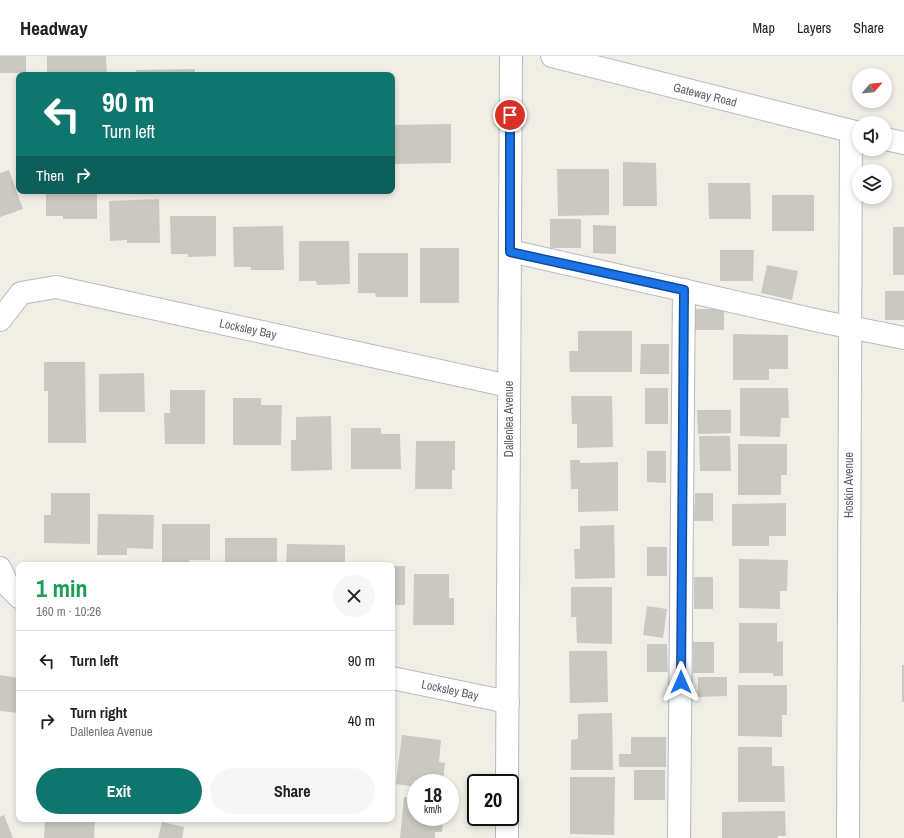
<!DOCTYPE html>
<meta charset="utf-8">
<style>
body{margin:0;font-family:"Archivo Narrow",sans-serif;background:#f6f6f6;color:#222;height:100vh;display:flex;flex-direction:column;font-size:15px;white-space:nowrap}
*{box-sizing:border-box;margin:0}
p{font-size:13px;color:#767676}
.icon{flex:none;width:22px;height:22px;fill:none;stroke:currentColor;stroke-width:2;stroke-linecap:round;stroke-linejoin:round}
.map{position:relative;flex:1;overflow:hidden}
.side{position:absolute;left:16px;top:506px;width:379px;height:260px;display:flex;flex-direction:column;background:#fff;border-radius:8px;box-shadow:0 2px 6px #0003}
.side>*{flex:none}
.banner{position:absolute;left:16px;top:16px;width:379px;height:122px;border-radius:8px;box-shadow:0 2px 6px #0003;background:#0f766e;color:#fff;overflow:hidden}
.needle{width:26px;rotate:63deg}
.tools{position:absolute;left:852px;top:12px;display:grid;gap:8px}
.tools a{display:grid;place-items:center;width:40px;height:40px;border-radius:50%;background:#fff;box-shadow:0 2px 6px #0003;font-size:20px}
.speed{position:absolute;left:407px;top:718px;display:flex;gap:8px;font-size:20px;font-weight:700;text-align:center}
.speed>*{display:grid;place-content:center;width:52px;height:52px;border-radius:50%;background:#fff;box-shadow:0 2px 6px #0003;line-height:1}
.speed small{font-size:10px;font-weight:400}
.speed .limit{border:2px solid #111;border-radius:6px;background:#fff;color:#111}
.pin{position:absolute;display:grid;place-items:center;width:34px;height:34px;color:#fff;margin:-17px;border:2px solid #fff;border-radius:50%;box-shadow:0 1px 4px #0007}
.me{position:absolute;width:44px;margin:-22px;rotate:0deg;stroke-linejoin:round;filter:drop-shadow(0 0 3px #0008)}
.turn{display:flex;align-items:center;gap:14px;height:84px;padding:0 20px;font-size:18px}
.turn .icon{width:52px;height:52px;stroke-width:2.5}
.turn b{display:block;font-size:28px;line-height:34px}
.then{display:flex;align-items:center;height:38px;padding:0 20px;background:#0003;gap:8px;font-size:15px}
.round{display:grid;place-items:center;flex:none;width:42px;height:42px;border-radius:21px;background:#f6f6f6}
.overview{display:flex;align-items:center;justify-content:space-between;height:68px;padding:0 20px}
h1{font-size:24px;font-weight:700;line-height:30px;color:#1e9e55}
.cta{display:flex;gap:8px;margin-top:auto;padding:8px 20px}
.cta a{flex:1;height:46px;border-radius:24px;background:#0f766e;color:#fff;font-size:16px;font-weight:700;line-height:46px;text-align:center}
.cta a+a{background:#f6f6f6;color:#222}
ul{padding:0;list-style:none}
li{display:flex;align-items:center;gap:12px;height:60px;padding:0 20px;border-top:1px solid #e0e0e0}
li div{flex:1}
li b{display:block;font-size:15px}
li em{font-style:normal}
header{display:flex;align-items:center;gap:24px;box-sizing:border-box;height:56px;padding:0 20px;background:#fff;border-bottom:1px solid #e0e0e0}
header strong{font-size:19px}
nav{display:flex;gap:22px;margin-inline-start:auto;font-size:14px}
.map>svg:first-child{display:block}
.building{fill:#cbc8c2}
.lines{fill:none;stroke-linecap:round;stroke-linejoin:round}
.minor-casing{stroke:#b8babf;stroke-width:24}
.minor{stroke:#fff;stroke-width:22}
.route-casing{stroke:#114b97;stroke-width:10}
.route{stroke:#1a73e8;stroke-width:7}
.labels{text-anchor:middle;stroke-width:3;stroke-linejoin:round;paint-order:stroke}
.street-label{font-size:12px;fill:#5d6066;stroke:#fff}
</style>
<header>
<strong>Headway</strong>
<nav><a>Map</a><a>Layers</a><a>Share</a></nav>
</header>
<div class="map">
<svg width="904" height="782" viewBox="0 0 904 782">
<rect width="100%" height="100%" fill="#f0eee5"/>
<g class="building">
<rect x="0" y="0" width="26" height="17"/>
<path d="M47,0H106L107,19H47Z"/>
<path d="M195,13V19H136V14Z"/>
<path d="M451,68V107L392,108V69Z"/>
<path d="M623,106L656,107L657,150H623Z"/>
<path d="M557,113H609V159L558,160Z"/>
<path d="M9,114L23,153L0,161V117Z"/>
<path d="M708,127H750L751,163H709Z"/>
<path d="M46,135H97V163H63V160H46Z"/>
<rect x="772" y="139" width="42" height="36"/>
<path d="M159,143L160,187H127V184L110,185L109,145Z"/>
<path d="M170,160H216V200L188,201V198H171Z"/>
<rect x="550" y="163" width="31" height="29"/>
<path d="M593,169L616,170V198L593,197Z"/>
<path d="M283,170L284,214H251V211H234L233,171Z"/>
<rect x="893" y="171" width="11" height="48"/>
<path d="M299,185H349L350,228L317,229L316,225H299Z"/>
<rect x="420" y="192" width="39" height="55"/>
<path d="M720,194H754L753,225H720Z"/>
<path d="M358,197H408V241H376L375,237H358Z"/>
<path d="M767,209L798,215L792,244L761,237Z"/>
<rect x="885" y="235" width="19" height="29"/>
<rect x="694" y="253" width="30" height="21"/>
<path d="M578,275H632V316H570L569,295H578Z"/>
<path d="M733,278L788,279V313H769V324H733Z"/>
<path d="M641,288H669V318H640Z"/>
<path d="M44,306H85L86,387H48V335H44Z"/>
<path d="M144,317L145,356H99V318Z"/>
<rect x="645" y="332" width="23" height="36"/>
<path d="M740,332H788L789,362H781L780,381L740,380Z"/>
<path d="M170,334H205V388H165L164,357H170Z"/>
<path d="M571,340H612L613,391L577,392V368H572Z"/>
<path d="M233,342H261V349H282L281,389H233Z"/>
<path d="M697,354H731V377L698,378Z"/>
<path d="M331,360L332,414L291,415V384H296V361Z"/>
<path d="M351,372H381V378H400L401,413H351Z"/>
<path d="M699,380H730L731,415H700Z"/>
<path d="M416,385H455V414H452V433H415Z"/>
<path d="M738,388H787V419H781V439H738Z"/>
<path d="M647,395H666V427L647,426Z"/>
<path d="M570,404H580V407L618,406V455L578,456V433H571Z"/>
<path d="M51,437H90V488L44,487V459H51Z"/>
<path d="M695,437H713V465H694Z"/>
<path d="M786,447V480H769V490H732V448Z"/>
<path d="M98,458L154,459L153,493L127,492V499H97Z"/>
<path d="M162,468H210V504H189L190,508H162Z"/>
<path d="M614,469L615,522L575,523L574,493H580V470Z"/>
<rect x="225" y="482" width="52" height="27"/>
<path d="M287,488L345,489V509H286Z"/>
<rect x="647" y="491" width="20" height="29"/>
<path d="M739,503L788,504L787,535H780V553L739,552Z"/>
<rect x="392" y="510" width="13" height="39"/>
<path d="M414,518H449V542H454V569H413Z"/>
<rect x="694" y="521" width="19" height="32"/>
<path d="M571,531H612V588L577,587L576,561H571Z"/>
<path d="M647,550L667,553L663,582L643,579Z"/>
<path d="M739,567H777V586L783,585V620H773V617H739Z"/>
<rect x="693" y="586" width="21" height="31"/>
<path d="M647,588H667L668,616H647Z"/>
<path d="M569,595H607L608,646L570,647Z"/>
<rect x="902" y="609" width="2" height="37"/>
<path d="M0,619L19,622V657L0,655Z"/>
<path d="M698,621H727V640L698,641Z"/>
<path d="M738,629H787V659H782V681L738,680Z"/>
<path d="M612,657L613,714H571V684L578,683V658Z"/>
<path d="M402,679L441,684L439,706L445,707L443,727H416V731L396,728Z"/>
<path d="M631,681H666V711H619V698H631Z"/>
<path d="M738,691H772V710H784L785,746H738Z"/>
<rect x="634" y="714" width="31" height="30"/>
<path d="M570,721H615L614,779L570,778Z"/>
<path d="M404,741L416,742V761H443L442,776H435V782H400Z"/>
<path d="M785,755L786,780H778V782H722V756Z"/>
<path d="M4,759L13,782H0V761Z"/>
<path d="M45,763H95L94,782H44Z"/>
<path d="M162,766L184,771L182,782H158Z"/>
</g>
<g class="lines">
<g class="minor-casing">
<g id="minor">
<path d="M552,0L859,77"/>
<path d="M885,83L904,87"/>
<path d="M510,195L824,266L904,282"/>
<path d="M0,264L21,237L56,231L509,330"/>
<path d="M0,512L8,530L19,541"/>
<path d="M392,622L508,646"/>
<path d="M507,727L511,0"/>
<path d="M507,782V761"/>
<path d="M679,782L684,234"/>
<path d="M848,782L851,76"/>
</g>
</g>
<use href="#minor" class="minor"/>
</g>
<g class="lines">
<g class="route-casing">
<path id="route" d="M510,59V196L684,234L681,626"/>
</g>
<use href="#route" class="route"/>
</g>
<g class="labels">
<g class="street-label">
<text transform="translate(705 39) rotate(14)" y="4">Gateway Road</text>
<text transform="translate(248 273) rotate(12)" y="4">Locksley Bay</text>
<text transform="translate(509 363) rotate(-90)" y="4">Dallenlea Avenue</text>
<text transform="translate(849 429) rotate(-90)" y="4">Hoskin Avenue</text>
<text transform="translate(450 634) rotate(12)" y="4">Locksley Bay</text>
</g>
</g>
</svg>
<div class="tools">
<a><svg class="needle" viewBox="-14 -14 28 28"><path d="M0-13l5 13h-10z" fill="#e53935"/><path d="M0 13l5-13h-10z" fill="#767676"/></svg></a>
<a><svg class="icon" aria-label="sound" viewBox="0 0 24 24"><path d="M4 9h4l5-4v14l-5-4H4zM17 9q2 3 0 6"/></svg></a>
<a><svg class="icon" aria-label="layers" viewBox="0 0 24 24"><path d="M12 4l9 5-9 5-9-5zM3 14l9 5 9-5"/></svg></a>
</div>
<div class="speed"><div>18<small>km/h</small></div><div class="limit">20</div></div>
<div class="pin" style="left:510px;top:59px;background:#d93025"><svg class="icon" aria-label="arrive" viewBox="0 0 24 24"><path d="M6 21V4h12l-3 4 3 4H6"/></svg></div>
<svg class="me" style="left:681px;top:626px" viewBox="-20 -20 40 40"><path d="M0-17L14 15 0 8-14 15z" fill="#1a73e8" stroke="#fff" stroke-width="4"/></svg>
<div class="banner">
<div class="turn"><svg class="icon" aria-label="left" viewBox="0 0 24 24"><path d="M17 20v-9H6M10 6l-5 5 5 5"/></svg><div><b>90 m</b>Turn left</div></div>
<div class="then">Then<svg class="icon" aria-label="right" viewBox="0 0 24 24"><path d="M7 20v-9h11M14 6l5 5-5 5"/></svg></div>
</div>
<section class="side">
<div class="overview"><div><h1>1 min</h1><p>160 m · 10:26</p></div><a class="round"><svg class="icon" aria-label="close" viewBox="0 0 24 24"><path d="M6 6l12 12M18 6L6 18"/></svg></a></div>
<ul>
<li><svg class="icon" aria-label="left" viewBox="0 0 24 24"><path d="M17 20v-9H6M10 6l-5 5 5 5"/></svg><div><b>Turn left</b></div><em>90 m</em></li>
<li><svg class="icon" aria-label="right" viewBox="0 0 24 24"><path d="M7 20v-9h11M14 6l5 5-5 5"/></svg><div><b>Turn right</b><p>Dallenlea Avenue</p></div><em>40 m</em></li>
</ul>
<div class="cta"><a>Exit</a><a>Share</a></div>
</section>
</div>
